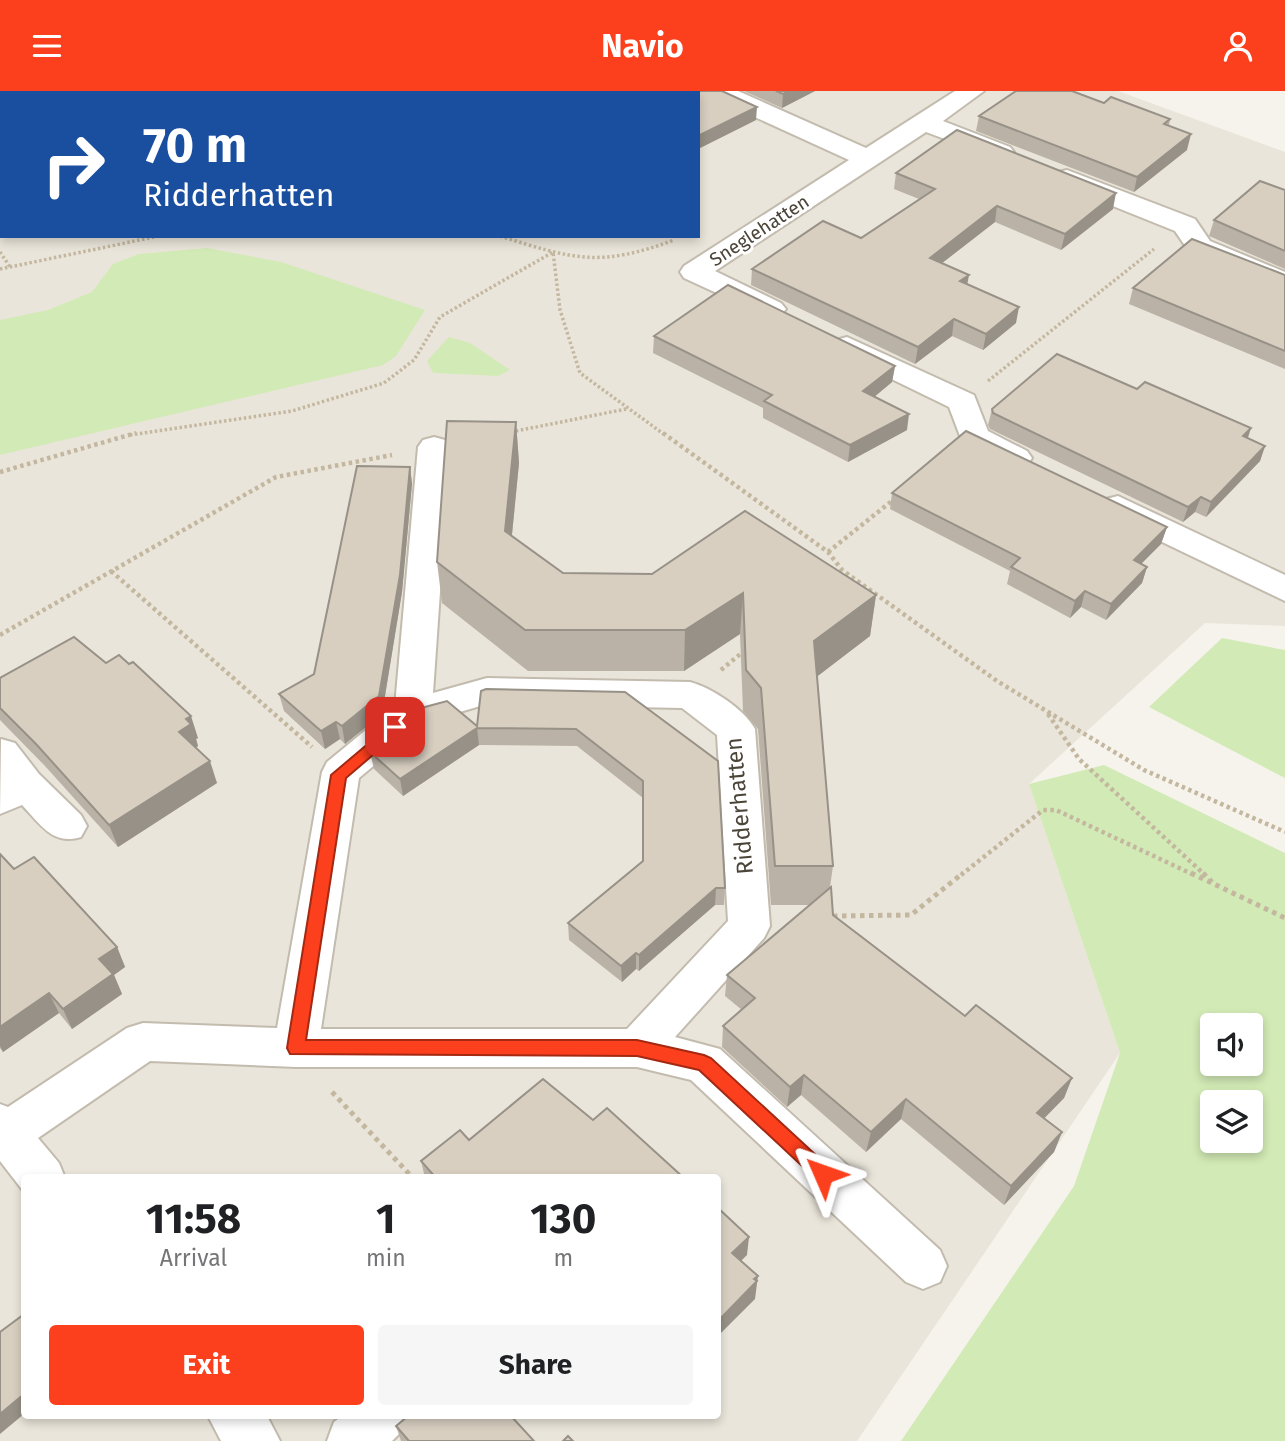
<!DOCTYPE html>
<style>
body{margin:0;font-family:"Fira Sans",sans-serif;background:#f6f6f6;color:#202124;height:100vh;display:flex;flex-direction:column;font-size:26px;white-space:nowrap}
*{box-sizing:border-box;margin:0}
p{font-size:23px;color:#757577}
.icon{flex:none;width:38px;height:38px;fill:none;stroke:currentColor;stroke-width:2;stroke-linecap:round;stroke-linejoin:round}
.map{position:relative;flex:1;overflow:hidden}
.details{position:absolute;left:21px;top:1083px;width:700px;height:245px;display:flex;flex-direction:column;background:#fff;border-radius:7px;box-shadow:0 4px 10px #0003}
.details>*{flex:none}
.top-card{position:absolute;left:0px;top:0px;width:700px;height:147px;box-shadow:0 4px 10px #0003;background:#1a4fa0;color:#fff;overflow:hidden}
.controls{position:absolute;left:1200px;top:922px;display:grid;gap:14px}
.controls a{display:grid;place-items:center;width:63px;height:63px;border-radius:7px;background:#fff;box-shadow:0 4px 10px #0003;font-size:35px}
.pin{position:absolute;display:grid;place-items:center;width:60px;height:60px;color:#fff;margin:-30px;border-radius:14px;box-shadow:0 4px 10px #0006}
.me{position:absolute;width:77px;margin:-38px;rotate:313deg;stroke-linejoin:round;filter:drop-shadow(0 0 5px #0008)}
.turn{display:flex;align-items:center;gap:24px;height:147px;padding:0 28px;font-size:32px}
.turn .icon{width:91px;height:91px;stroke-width:2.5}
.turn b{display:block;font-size:49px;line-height:60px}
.eta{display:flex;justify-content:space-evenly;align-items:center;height:119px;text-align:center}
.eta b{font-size:42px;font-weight:700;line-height:49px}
.cta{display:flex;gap:14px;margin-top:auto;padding:14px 28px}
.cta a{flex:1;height:80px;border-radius:7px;background:#fc3f1d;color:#fff;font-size:28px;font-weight:700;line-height:80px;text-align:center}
.cta a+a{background:#f6f6f6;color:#202124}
header{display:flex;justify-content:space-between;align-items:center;height:91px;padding:0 28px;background:#fc3f1d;color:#fff;font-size:32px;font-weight:700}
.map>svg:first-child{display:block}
.residential{fill:#eae5da;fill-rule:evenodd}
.green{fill:#d2eab5;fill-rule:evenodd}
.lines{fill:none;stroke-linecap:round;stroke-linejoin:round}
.minor-casing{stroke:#c2bbae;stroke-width:4}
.path-far2{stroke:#c4b79f;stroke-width:3.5;stroke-dasharray:2.5 2.5;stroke-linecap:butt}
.path-far1{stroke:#c4b79f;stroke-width:4.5;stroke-dasharray:3.5 3.5;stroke-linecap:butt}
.path{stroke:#c4b79f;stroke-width:5;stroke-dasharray:4.5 4.5;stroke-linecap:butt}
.minor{fill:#fff;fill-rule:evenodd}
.wall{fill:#bab2a6}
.shaded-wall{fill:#979187}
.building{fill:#d8cfc1;stroke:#979187;stroke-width:2}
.route{fill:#fc3f1d;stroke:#a42913;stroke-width:2}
.labels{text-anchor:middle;stroke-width:6;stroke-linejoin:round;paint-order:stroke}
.far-street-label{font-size:19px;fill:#4b4439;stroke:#fff}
.street-label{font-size:23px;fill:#4b4439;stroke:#fff}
</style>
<header><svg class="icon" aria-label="menu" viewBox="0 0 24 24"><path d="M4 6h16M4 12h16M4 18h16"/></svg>Navio<svg class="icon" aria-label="person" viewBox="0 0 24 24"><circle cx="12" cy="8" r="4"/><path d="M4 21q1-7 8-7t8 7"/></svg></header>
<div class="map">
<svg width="1285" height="1350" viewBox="0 0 1285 1350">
<rect width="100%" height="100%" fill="#f6f3ec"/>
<path class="residential" d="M0,0H1118L1285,61V535L1205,532L1029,693L1120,962L857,1350H0ZM2,2H698V145H2ZM24,1087H718V1325H24Z"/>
<g class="green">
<path d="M207,157L281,171L425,219L396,265L383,274L0,364V229L48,219L92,201L113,173L139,163Z"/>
<path d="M449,246L470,252L510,279L498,285L433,282L427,270Z"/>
<path d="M1222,547L1285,559V687L1149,616Z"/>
<path d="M1104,674L1285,762V1350H901L1074,1095L1120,962L1029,693ZM1213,934H1251V973H1213ZM1213,1012H1251V1050H1213Z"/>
</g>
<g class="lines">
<g class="minor-casing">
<g id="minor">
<path d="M62,0H86L87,2H63Z"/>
<path d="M706,0H738L866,57L955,0H984L943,30L1010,56L1014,61L1010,66L1001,69L926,41L715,180L781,212L786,218L781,224L771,227L684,187L680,181L684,175L849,69L709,5Z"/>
<path d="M1067,79L1195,128L1210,150L1285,181V200L1190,162L1175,140L1058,93L1054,87L1058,81Z"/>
<path d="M847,246L974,304L988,340L1027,360L1032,367L1027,374C1004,380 983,363 963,353L949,316L836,261L832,255L836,249Z"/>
<path d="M434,346L445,349L450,356L433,602L487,587L690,591C712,597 744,618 755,638L770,835L764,847L675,946L720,958L940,1159L947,1175L940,1191L923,1198L906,1191L691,989L637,976H296L150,970L38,1047L59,1072L65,1087H24V1101L0,1070V1013L8,1016L127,937L143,932L277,937L322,681L327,671L395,615L418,356L423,349ZM487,613L682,617L717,644L728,830L627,938H321L359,687L426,631Z"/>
<path d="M1118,405L1285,484V510L1106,424L1101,416L1106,408Z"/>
<path d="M1,648L15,652L39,683L81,724L87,735L81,746C53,755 40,733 22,714L0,723Z"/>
<path d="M208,1325H267L280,1350H221Z"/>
<path d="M342,1325H407L399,1343L392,1350H327L334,1331Z"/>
</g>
</g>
<g class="path-far2">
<path d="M256,0L259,2"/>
<path d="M500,145C573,168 599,177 674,149"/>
<path d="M0,161L10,176"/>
<path d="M0,178L159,145"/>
<path d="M988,290L1154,158"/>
<path d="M511,341L626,318"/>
<path d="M130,344L292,320L384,292L414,269L440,226L553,161L560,219L580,282L665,344"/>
</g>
<g class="path-far1">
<path d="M663,342L828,461L842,479L997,590L1144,679L1285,741"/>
<path d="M0,381L136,342"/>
<path d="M828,461L893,409"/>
<path d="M111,480L312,656"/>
<path d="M0,544L276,386L392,364"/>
<path d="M721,579L744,560"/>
<path d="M1048,623L1079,668L1205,784"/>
<path d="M961,784L1043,719H1056L1194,784"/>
</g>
<g class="path">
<path d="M1191,782L1285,827"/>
<path d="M1203,782L1212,791"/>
<path d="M833,825L911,824L963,782"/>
<path d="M332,1001L413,1087"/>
</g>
<use href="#minor" class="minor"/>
</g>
<g class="wall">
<path d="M370,0H722L756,29L700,57L698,56V2H373Z"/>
<path d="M744,0H815L782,17Z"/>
<path d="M1104,12L1170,28L1169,35L1187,59L1134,101L976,40L979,25Z"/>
<path d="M896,82L1113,118L1061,159L995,131L942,172L1016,232L983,259L952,245L915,273L751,194L752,178L861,147L919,108L894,98Z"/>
<path d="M1285,99V178L1209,145L1214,129Z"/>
<path d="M1285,184V278L1129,213L1133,197Z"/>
<path d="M654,245L895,275L892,291L874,306L907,339L848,371L763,327V317L653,262Z"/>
<path d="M992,318L1248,347L1265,355L1260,370L1206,426L1195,421L1183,431L990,338L988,334Z"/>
<path d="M516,331L519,372L512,445L563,482L876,504L870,545L817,585L833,775L830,796L833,824L965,925L1072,987L1064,1007L1044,1027L1062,1041L1054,1061L1004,1114L901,1028L866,1061L801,1004L787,1016L722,956L723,935L742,919L725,905L727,884L809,814H771L758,638L743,620L740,543L684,580H528L442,512L437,471Z"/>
<path d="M410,376L412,393L402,501L382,623L345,653L340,648L325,658L284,620L279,603L314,583Z"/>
<path d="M892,402L1167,436L1161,453L1141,473L1147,476L1142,492L1106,529L1081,516L1070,527L1007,493L1010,480L890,418Z"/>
<path d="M0,587L198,647L196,648L198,655L196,657L217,692L118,756L45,675L0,629Z"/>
<path d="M625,601L725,797L724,814H715L639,880L636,878L622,891L569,849L568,832L643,770V707L577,655L479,654L403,705L374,678L370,661L477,635Z"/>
<path d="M0,763L14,778L117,856L125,876L114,884L122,903L72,938L59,922L3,961L0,957Z"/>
<path d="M593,1029L684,1087H425L421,1070L469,1049Z"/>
<path d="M396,1335L534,1350H401Z"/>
</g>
<g class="shaded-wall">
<path d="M177,0H207L201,2H171Z"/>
<path d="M789,0H815L782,17L783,3Z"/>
<path d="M757,16L756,29L700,57V44Z"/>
<path d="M1191,43L1187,59L1134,101L1137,86Z"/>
<path d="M1116,102L1113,118L1061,159L1065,143Z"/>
<path d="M2,107V119H0V108Z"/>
<path d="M997,115L995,131L928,183L930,167Z"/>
<path d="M969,184L966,200L960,190Z"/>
<path d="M1019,216L1016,232L983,259L986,243Z"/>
<path d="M954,228L952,245L915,273L918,256Z"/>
<path d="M895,275L892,291L861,317L863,300Z"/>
<path d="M909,323L907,339L848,371L850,354Z"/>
<path d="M516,331L519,372L508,482L505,440Z"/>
<path d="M1251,337L1246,353L1243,345Z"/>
<path d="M1265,355L1260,370L1206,426L1211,411Z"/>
<path d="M410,376L412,393L402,501L382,623L345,653L342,635Z"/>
<path d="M1201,406L1195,421L1183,431L1188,416Z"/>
<path d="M1167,436L1161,453L1129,485L1134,469Z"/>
<path d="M1147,476L1142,492L1106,529L1111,513Z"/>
<path d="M1085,500L1081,516L1070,527L1075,510Z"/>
<path d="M743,502L740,543L684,580L685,539Z"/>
<path d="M876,504L870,545L810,591L814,550Z"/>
<path d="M191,625L198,647L196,648L198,655L186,663L179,641L186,628Z"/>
<path d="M336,631L340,648L325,658L321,640Z"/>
<path d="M477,637L479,654L403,705L400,688Z"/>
<path d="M210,670L217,692L118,756L109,734Z"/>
<path d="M716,797L715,814L639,880V864Z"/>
<path d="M117,856L125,876L114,884L122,903L72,938L63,918L99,868Z"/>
<path d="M636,862V878L622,891L621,875Z"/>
<path d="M49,902L59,922L3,961L0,955V936Z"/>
<path d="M804,984L801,1004L787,1016L790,996Z"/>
<path d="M1072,987L1064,1007L1030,1042L1037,1022Z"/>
<path d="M906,1008L901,1028L866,1061L871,1041Z"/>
<path d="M1062,1041L1054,1061L1004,1114L1011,1095Z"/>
<path d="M749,1146L747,1164L731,1180L732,1162Z"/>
<path d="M758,1185L755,1208L718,1245V1230Z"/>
<path d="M24,1303V1323L0,1343V1323Z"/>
</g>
<g class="building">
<path d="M109,0H177L171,2H111Z"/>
<path d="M392,0H722L757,16L700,44L698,43V2H395Z"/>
<path d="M776,0H789L783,3Z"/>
<path d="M1016,0H1072L1104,12L1111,6L1170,28L1164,33L1191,43L1137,86L979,25Z"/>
<path d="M0,32L2,34V107L0,108L1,64H0Z"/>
<path d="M957,39L1116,102L1065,143L997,115L930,167L969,184L960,190L1019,216L986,243L954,228L918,256L752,178L823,130L861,147L935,98L896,82Z"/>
<path d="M1260,90L1285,99V160L1214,129Z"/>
<path d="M1192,148L1285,184V260L1133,197Z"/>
<path d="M728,194L895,275L863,300L909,323L850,354L764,310L772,304L654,245Z"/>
<path d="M1057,263L1137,298L1145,291L1251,337L1243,345L1265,355L1211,411L1201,406L1188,416L993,322L992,318Z"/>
<path d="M447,330L516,331L505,440L563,482L652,483L745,420L876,504L814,550L833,775H775L761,597L746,579L743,502L685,539H525L437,471Z"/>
<path d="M966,340L1167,436L1134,469L1147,476L1111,513L1085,500L1075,510L1011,476L1020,467L892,402Z"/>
<path d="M357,375L410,376L400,484L379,605L342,635L336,631L321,640L279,603L314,583Z"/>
<path d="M74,546L106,572L119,564L129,573L133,571L191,625L186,628L191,633L179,641L210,670L109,734L36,653L0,617V587Z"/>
<path d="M486,598L625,601L718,670L725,797H716L639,864L636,862L621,875L568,832L643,770V690L576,638L477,637L400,688L370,661L425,616L447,610L477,635L481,600Z"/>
<path d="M0,763L14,778L34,766L117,856L99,868L113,883L63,918L49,902L0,936Z"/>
<path d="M831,796L833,824L965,925L976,914L1072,987L1037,1022L1062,1041L1011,1095L906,1008L871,1041L804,984L790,996L723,935L755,907L727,884Z"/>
<path d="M543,988L593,1029L607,1017L684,1087H436L421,1070L460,1039L469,1049Z"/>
<path d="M718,1117L749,1146L732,1162L758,1185L754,1188L757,1190L718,1230Z"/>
<path d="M23,1224L24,1226V1303L0,1323V1241Z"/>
<path d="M408,1325H511L534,1350H409L396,1335Z"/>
<path d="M568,1345L573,1350H563Z"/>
</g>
<path class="route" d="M395,630L403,636L401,640L346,687L306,949H637L704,964L711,967L830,1077L833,1083L830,1089L823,1092L817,1089L699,979L637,965L290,963L287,957L331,684Z"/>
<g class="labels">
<g class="far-street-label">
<text transform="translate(759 139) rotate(-33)" y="7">Sneglehatten</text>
</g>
<g class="street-label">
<text transform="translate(739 715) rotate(-95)" y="8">Ridderhatten</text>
</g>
</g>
</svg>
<div class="controls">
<a><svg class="icon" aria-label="sound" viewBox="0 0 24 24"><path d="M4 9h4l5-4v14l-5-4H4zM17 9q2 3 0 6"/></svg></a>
<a><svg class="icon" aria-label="layers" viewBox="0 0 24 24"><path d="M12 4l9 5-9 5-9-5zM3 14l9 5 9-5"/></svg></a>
</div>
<div class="pin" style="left:395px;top:636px;background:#d93025"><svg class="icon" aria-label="arrive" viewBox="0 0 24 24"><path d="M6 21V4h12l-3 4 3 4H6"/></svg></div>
<svg class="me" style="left:823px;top:1083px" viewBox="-20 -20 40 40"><path d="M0-17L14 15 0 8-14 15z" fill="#fc3f1d" stroke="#fff" stroke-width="4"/></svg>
<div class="top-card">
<div class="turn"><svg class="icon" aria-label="right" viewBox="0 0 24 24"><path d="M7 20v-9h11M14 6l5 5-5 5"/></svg><div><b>70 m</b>Ridderhatten</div></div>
</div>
<section class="details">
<div class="eta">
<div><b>11:58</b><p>Arrival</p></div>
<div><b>1</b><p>min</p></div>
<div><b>130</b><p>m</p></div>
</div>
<div class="cta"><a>Exit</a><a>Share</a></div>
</section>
</div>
